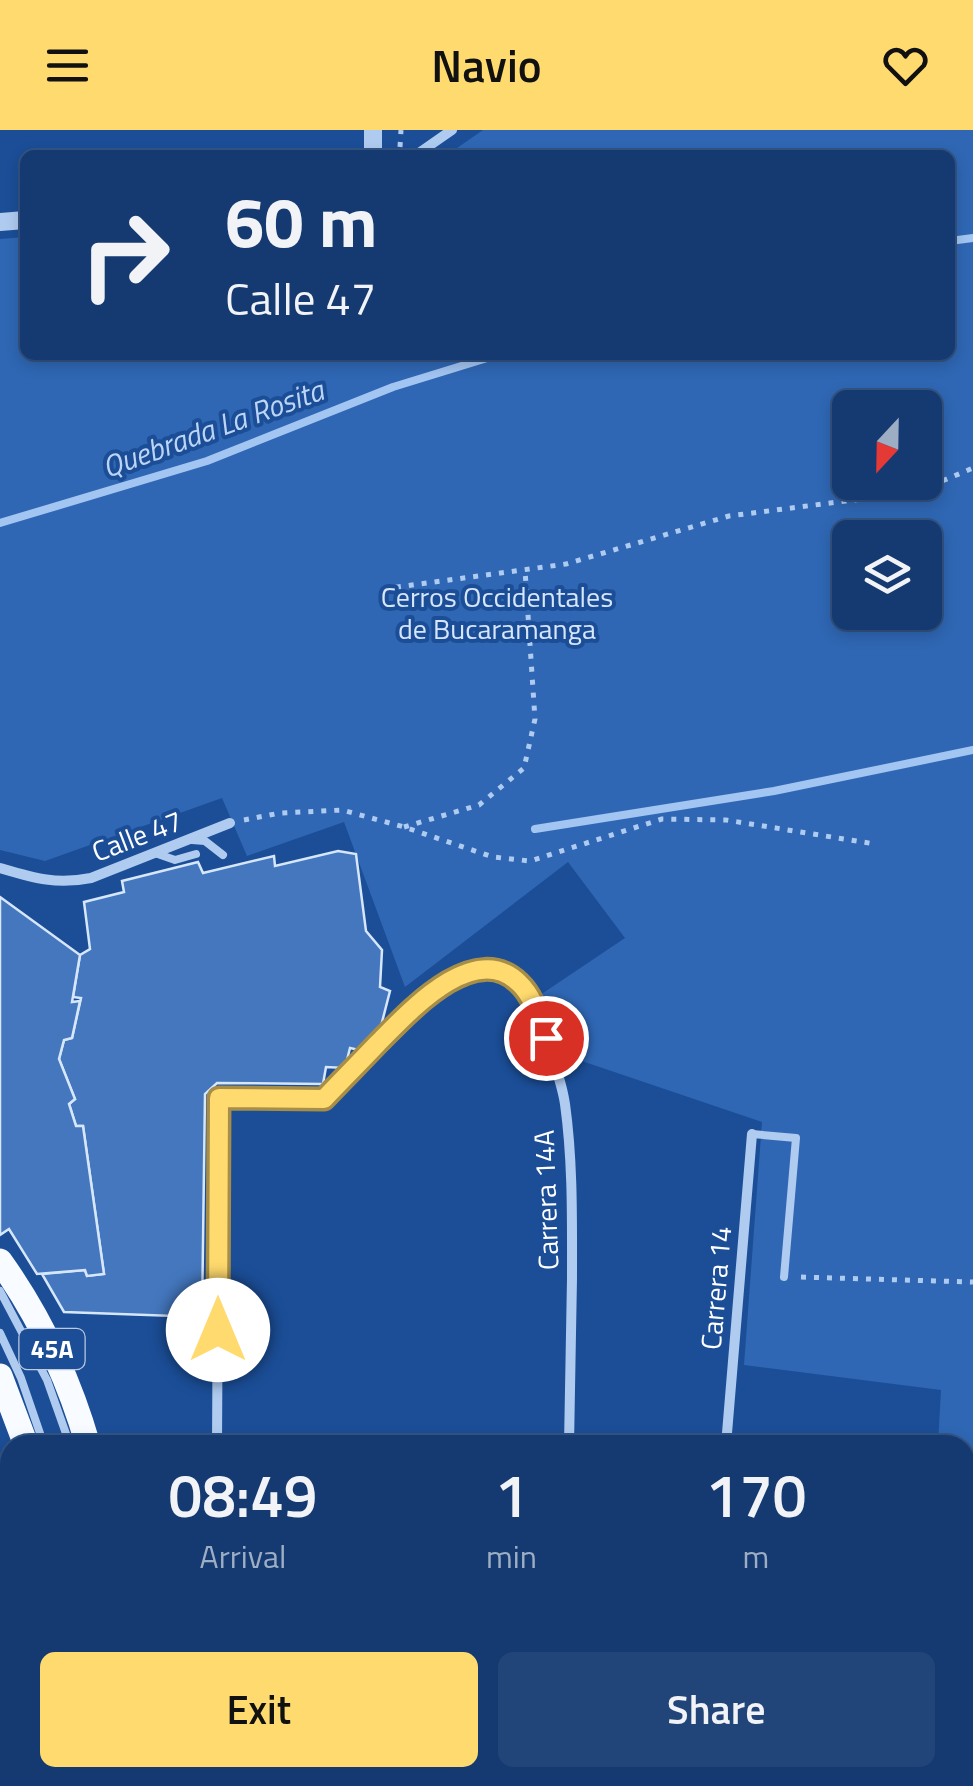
<!DOCTYPE html>
<style>
body{margin:0;font-family:"Titillium Web",sans-serif;background:#214579;color:#f1f3f6;height:100vh;display:flex;flex-direction:column;font-size:38px;white-space:nowrap}
*{box-sizing:border-box;margin:0}
p{font-size:32px;color:#9dadc3}
.icon{flex:none;width:55px;height:55px;fill:none;stroke:currentColor;stroke-width:2;stroke-linecap:round;stroke-linejoin:round}
.map{position:relative;flex:1;overflow:hidden}
.sheet{position:absolute;left:0px;top:1305px;width:975px;height:352px;display:flex;flex-direction:column;background:#143a71;border-radius:30px 30px 0 0;box-shadow:0 5px 15px #0003,0 0 0 2px #335484}
.sheet>*{flex:none}
.banner{position:absolute;left:20px;top:20px;width:935px;height:210px;border-radius:15px;box-shadow:0 5px 15px #0003,0 0 0 2px #335484;background:#143a71;color:#f1f3f6;overflow:hidden}
.needle{width:65px;rotate:202deg}
.controls{position:absolute;left:832px;top:260px;display:grid;gap:20px}
.controls a{display:grid;place-items:center;width:110px;height:110px;border-radius:15px;background:#143a71;box-shadow:0 5px 15px #0003,0 0 0 2px #335484;font-size:50px}
.pin{position:absolute;display:grid;place-items:center;width:85px;height:85px;color:#fff;margin:-42px;border:5px solid #fff;border-radius:50%;box-shadow:0 2px 10px #0007}
.me{position:absolute;width:110px;margin:-55px;rotate:0deg;stroke-linejoin:round;filter:drop-shadow(0 0 8px #0008)}
.turn{display:flex;align-items:center;gap:35px;height:210px;padding:0 40px;font-size:45px}
.turn .icon{width:130px;height:130px;stroke-width:2.5}
.turn b{display:block;font-size:70px;line-height:85px}
.eta{display:flex;justify-content:space-evenly;align-items:center;height:170px;text-align:center}
.eta b{font-size:60px;font-weight:600;line-height:70px}
.primary-button{display:flex;gap:20px;margin-top:auto;padding:20px 40px}
.primary-button a{flex:1;height:115px;border-radius:15px;background:#ffda6e;color:#111;font-size:40px;font-weight:600;line-height:115px;text-align:center}
.primary-button a+a{background:#214579;color:#f1f3f6}
header{display:flex;justify-content:space-between;align-items:center;height:130px;padding:0 40px;background:#ffda6e;color:#111;font-size:45px;font-weight:600}
.map>svg:first-child{display:block}
.green{fill:#2f67b4;fill-rule:evenodd}
.lines{fill:none;stroke-linecap:round;stroke-linejoin:round}
.stream{stroke:#a3c5f2;stroke-width:8}
.building{fill:#4477be;stroke:#d6e6fb;stroke-width:2.5}
.path{stroke:#afcbf0;stroke-width:5;stroke-dasharray:5 8;stroke-linecap:butt}
.service{stroke:#afcbf0;stroke-width:8}
.minor{stroke:#afcbf0;stroke-width:10}
.tertiary{stroke:#afcbf0;stroke-width:18}
.primary{stroke:#f8fbff;stroke-width:25}
.route-casing{stroke:#a68e48;stroke-width:25}
.route{stroke:#ffda6e;stroke-width:18}
.labels{text-anchor:middle;stroke-width:8;stroke-linejoin:round;paint-order:stroke}
.shield{fill:#1b4e97;stroke:#bbcae0;stroke-width:2.5}
.shield-label{font-size:25px;font-weight:bold;fill:#fff}
.park-label{font-size:28px;fill:#d6e6fb;stroke:#1b4e97}
.street-label{font-size:28px;fill:#fff;stroke:#1b4e97}
.water-label{font-size:30px;font-style:italic;fill:#bcd5f6;stroke:#1b4e97}
</style>
<header><svg class="icon" aria-label="menu" viewBox="0 0 24 24"><path d="M4 6h16M4 12h16M4 18h16"/></svg>Navio<svg class="icon" aria-label="heart" viewBox="0 0 24 24"><path d="M12 20l-8-8c-3-5 5-10 8-4 3-6 11-1 8 4z"/></svg></header>
<div class="map">
<svg width="973" height="1656" viewBox="0 0 973 1656">
<rect width="100%" height="100%" fill="#1b4e97"/>
<path class="green" d="M483,0H973V1557H967L965,1542V1315H938L941,1260L744,1235L762,992L567,926L540,865L625,808L568,732L405,857L344,692L247,726L222,668L45,731L0,720V109L25,107V225H950V25H447ZM850,278H925V352H850ZM850,408H925V482H850Z"/>
<g class="lines">
<g class="stream">
<path d="M950,111L973,108"/>
<path d="M0,393L207,331L393,257L497,225"/>
<path d="M535,699L774,661L973,620"/>
</g>
</g>
<g class="building">
<path d="M338,721L356,724L366,801L382,820L380,857L390,861L380,900L359,920L350,918L345,938L326,937L323,954L217,953L205,964L202,1187L64,1182L42,1144L85,1140L87,1146L104,1144L83,996H76L69,974L75,969L59,929L64,910L72,908L81,868L73,867L80,825L90,819L84,772L124,762L122,751L198,732L203,743L274,726L275,736Z"/>
<path d="M0,767L80,825L72,872L80,871L72,908L64,910L59,929L75,969L69,974L76,996H83L104,1144L87,1146L85,1140L37,1144L9,1099L0,1105Z"/>
</g>
<g class="lines">
<g class="path">
<path d="M400,17L401,0"/>
<path d="M383,459L566,434L729,386L916,362L973,338"/>
<path d="M244,690L280,683L342,680L404,697L493,727L530,731L662,689L726,690L875,714"/>
<path d="M404,697L479,675L524,638L535,589L525,440"/>
<path d="M801,1147L973,1152"/>
</g>
<g class="service">
<path d="M192,710L205,711L223,725"/>
<path d="M155,723L175,730L196,724"/>
<path d="M752,1004L796,1008L784,1147"/>
<path d="M0,1161L47,1250L70,1315"/>
<path d="M0,1203L21,1248L44,1315"/>
</g>
<g class="minor">
<path d="M416,25L452,0"/>
<path d="M0,738C34,748 56,755 91,748L230,693"/>
<path d="M217,1315L219,968L324,969C360,932 418,860 465,843C519,823 535,877 548,916C555,935 562,954 565,974C573,1032 572,1090 572,1148C571,1204 570,1259 569,1315"/>
<path d="M726,1315L752,1004"/>
</g>
<g class="tertiary">
<path d="M373,25V0"/>
<path d="M0,92L25,90"/>
</g>
<g class="primary">
<path d="M0,1131C40,1187 69,1249 88,1315"/>
<path d="M0,1246L26,1315"/>
<path d="M965,1639H973"/>
<path d="M0,1651H565L745,1648"/>
</g>
</g>
<g class="lines">
<g class="route-casing">
<path id="route" d="M218,1200L219,968L324,969C342,950 360,932 378,913C408,883 474,809 519,853C534,867 539,889 546,908"/>
</g>
<use href="#route" class="route"/>
</g>
<g class="labels">
<rect class="shield" x="19.5" y="1199" width="65" height="40" rx="8"/>
<g class="shield-label">
<text x="52" y="1228">45A</text>
</g>
<g class="park-label">
<text x="497" y="477">Cerros Occidentales<tspan x="497" dy="32">de Bucaramanga</tspan></text>
</g>
<g class="street-label">
<text transform="translate(137 706) rotate(-21)" y="10">Calle 47</text>
<text transform="translate(546 1070) rotate(-92)" y="10">Carrera 14A</text>
<text transform="translate(716 1158) rotate(-85)" y="10">Carrera 14</text>
</g>
<g class="water-label">
<text transform="translate(213 299) rotate(-20)" y="10">Quebrada La Rosita</text>
</g>
</g>
</svg>
<div class="controls">
<a><svg class="needle" viewBox="-14 -14 28 28"><path d="M0-13l5 13h-10z" fill="#e53935"/><path d="M0 13l5-13h-10z" fill="#9dadc3"/></svg></a>
<a><svg class="icon" aria-label="layers" viewBox="0 0 24 24"><path d="M12 4l9 5-9 5-9-5zM3 14l9 5 9-5"/></svg></a>
</div>
<div class="pin" style="left:546px;top:908px;background:#d93025"><svg class="icon" aria-label="arrive" viewBox="0 0 24 24"><path d="M6 21V4h12l-3 4 3 4H6"/></svg></div>
<svg class="me" style="left:218px;top:1200px" viewBox="-20 -20 40 40"><circle r="19" fill="#fff"/><path d="M0-13L10 11 0 6-10 11z" fill="#ffda6e"/></svg>
<div class="banner">
<div class="turn"><svg class="icon" aria-label="right" viewBox="0 0 24 24"><path d="M7 20v-9h11M14 6l5 5-5 5"/></svg><div><b>60 m</b>Calle 47</div></div>
</div>
<section class="sheet">
<div class="eta">
<div><b>08:49</b><p>Arrival</p></div>
<div><b>1</b><p>min</p></div>
<div><b>170</b><p>m</p></div>
</div>
<div class="primary-button"><a>Exit</a><a>Share</a></div>
</section>
</div>
